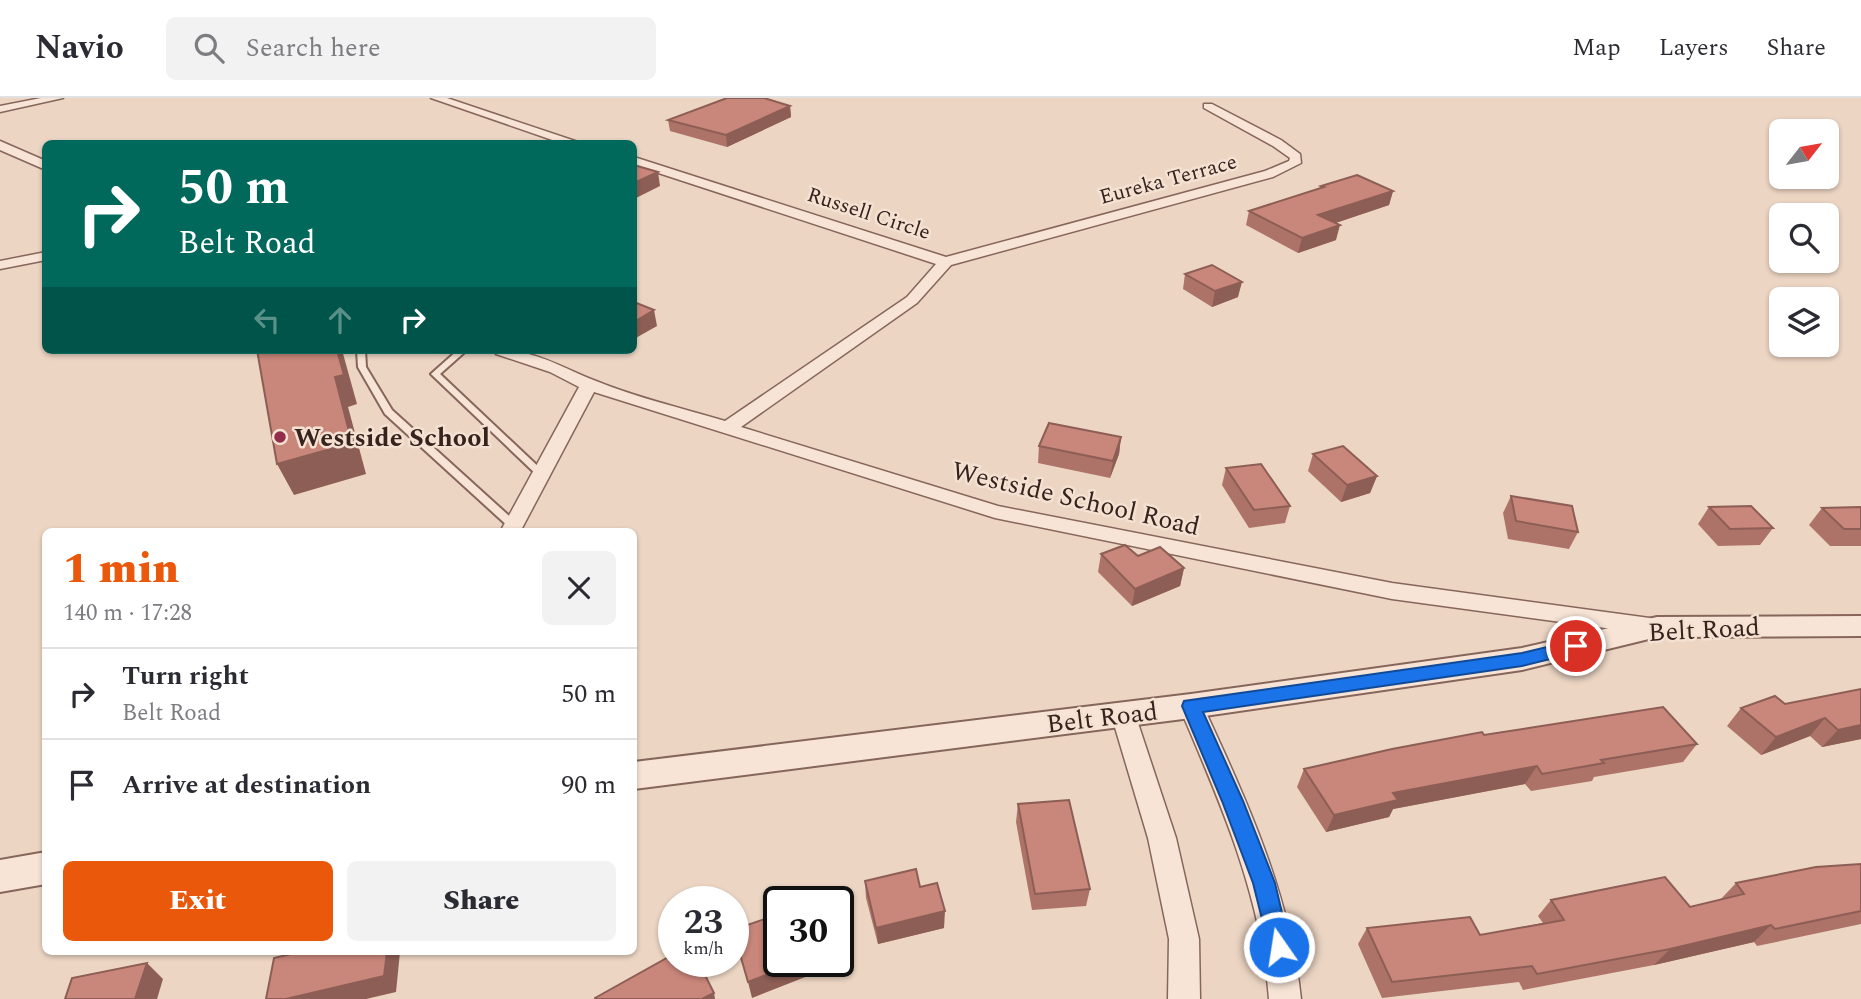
<!DOCTYPE html>
<meta charset="utf-8">
<style>
body{margin:0;font-family:Spectral,serif;background:#f2f2f3;color:#2b2b33;height:100vh;display:flex;flex-direction:column;font-size:26px;white-space:nowrap}
*{box-sizing:border-box;margin:0}
p{font-size:23px;color:#7c7c81}
.icon{flex:none;width:38px;height:38px;fill:none;stroke:currentColor;stroke-width:2;stroke-linecap:round;stroke-linejoin:round}
.map{position:relative;flex:1;overflow:hidden}
.side{position:absolute;left:42px;top:430px;width:595px;height:427px;display:flex;flex-direction:column;background:#fff;border-radius:10px;box-shadow:0 2px 5px #0004}
.side>*{flex:none}
.guide{position:absolute;left:42px;top:42px;width:595px;height:214px;border-radius:10px;box-shadow:0 2px 5px #0004;background:#00695c;color:#fff;overflow:hidden}
.needle{width:46px;rotate:59deg}
.tools{position:absolute;left:1769px;top:21px;display:grid;gap:14px}
.tools a{display:grid;place-items:center;width:70px;height:70px;border-radius:10px;background:#fff;box-shadow:0 2px 5px #0004;font-size:35px}
.speed{position:absolute;left:658px;top:788px;display:flex;gap:14px;font-size:35px;font-weight:700;text-align:center}
.speed>*{display:grid;place-content:center;width:91px;height:91px;border-radius:50%;background:#fff;box-shadow:0 2px 5px #0004;line-height:1}
.speed small{font-size:18px;font-weight:400}
.speed .limit{border:4px solid #111;border-radius:10px;background:#fff;color:#111}
.pin{position:absolute;display:grid;place-items:center;width:60px;height:60px;color:#fff;margin:-30px;border:4px solid #fff;border-radius:50%;box-shadow:0 2px 7px #0007}
.me{position:absolute;width:77px;margin:-38px;rotate:347deg;stroke-linejoin:round;filter:drop-shadow(0 0 5px #0008)}
.turn{display:flex;align-items:center;gap:24px;height:147px;padding:0 21px;font-size:32px}
.turn .icon{width:91px;height:91px;stroke-width:2.5}
.turn b{display:block;font-size:49px;line-height:60px}
.lanes{display:flex;align-items:center;height:66px;padding:0 21px;background:#0003;justify-content:center;gap:35px;direction:ltr}
.lanes .off{opacity:.35}
.round{display:grid;place-items:center;flex:none;width:74px;height:74px;border-radius:10px;background:#f2f2f3}
.overview{display:flex;align-items:center;justify-content:space-between;height:119px;padding:0 21px}
h1{font-size:42px;font-weight:800;line-height:52px;color:#ea580c}
.button{display:flex;gap:14px;margin-top:auto;padding:14px 21px}
.button a{flex:1;height:80px;border-radius:10px;background:#ea580c;color:#fff;font-size:28px;font-weight:800;line-height:80px;text-align:center}
.button a+a{background:#f2f2f3;color:#2b2b33}
ul{padding:0;list-style:none}
li{display:flex;align-items:center;gap:21px;height:91px;padding:0 21px;border-top:2px solid #e1e1e2}
li div{flex:1}
li b{display:block;font-size:26px}
li em{font-style:normal}
header{display:flex;align-items:center;gap:42px;box-sizing:border-box;height:98px;padding:0 35px;background:#fff;border-bottom:2px solid #e1e1e2}
header strong{font-size:33px}
nav{display:flex;gap:38px;margin-inline-start:auto;font-size:24px}
.search{width:490px;height:63px;background:#f2f2f3;display:flex;align-items:center;gap:18px;box-sizing:border-box;padding:0 24px;border-radius:10px;color:#7c7c81;font-size:26px}
.map>svg:first-child{display:block}
.lines{fill:none;stroke-linecap:round;stroke-linejoin:round}
.service-casing{stroke:#86665a;stroke-width:4}
.minor-casing{stroke:#86665a;stroke-width:3}
.tertiary-casing{stroke:#86665a;stroke-width:4}
.service{fill:#f7e4d6;fill-rule:evenodd}
.minor{fill:#f7e4d6;fill-rule:evenodd}
.tertiary{fill:#f7e4d6;fill-rule:evenodd}
.wall{fill:#ad7369}
.shaded-wall{fill:#8d5e55}
.building{fill:#c9867a;stroke:#8d5e55;stroke-width:2}
.route{fill:#1a73e8;stroke:#114b97;stroke-width:2}
.poi-dot{fill:#932d49;stroke:#f4e1d2;stroke-width:2.5}
.labels{text-anchor:middle;stroke-width:5;stroke-linejoin:round;paint-order:stroke}
.far-street-label{font-size:21px;fill:#36231e;stroke:#f4e1d2}
.poi-label{font-size:26px;font-weight:bold;fill:#36231e;stroke:#f4e1d2;text-anchor:start}
.street-label{font-size:26px;fill:#36231e;stroke:#f4e1d2}
</style>
<header>
<strong>Navio</strong>
<div class="search"><svg class="icon" aria-label="search" viewBox="0 0 24 24"><circle cx="10" cy="10" r="6"/><path d="M15 15l6 6"/></svg>Search here</div>
<nav><a>Map</a><a>Layers</a><a>Share</a></nav>
</header>
<div class="map">
<svg width="1861" height="901" viewBox="0 0 1861 901">
<rect width="100%" height="100%" fill="#ecd5c3"/>
<g class="lines">
<g class="service-casing">
<g id="service">
<path d="M357,252H365L366,269L392,312L518,426L519,428L518,430H510L385,316L358,269Z"/>
<path d="M458,252H467L440,276L544,374L546,376L544,378H538L431,276Z"/>
</g>
</g>
<g class="minor-casing">
<g id="minor">
<path d="M41,0H63L0,14V8Z"/>
<path d="M431,0H447L584,46H564Z"/>
<path d="M1204,6H1212L1281,42L1300,56L1301,65L1273,79L951,167L917,205L741,329L998,408L1392,485L1657,521L1665,523L1668,529L1665,535L1657,537L1392,501L995,420L594,294L520,434H500L579,289L550,274L496,256L494,252C537,252 557,268 596,283C637,300 682,310 725,323L907,199L936,166L634,67V59L946,159L1265,73L1289,63L1290,60L1273,48L1204,10Z"/>
<path d="M0,43L46,63V72L0,52Z"/>
<path d="M46,154V162L0,171V163Z"/>
<path d="M1191,598L1200,601L1203,608C1247,703 1290,796 1301,901H1269C1261,796 1220,704 1179,608L1182,601Z"/>
<path d="M1123,606L1132,609L1135,616L1176,740L1199,841L1200,901H1168L1169,841L1148,740L1111,616L1114,609Z"/>
</g>
</g>
<g class="tertiary-casing">
<g id="tertiary">
<path d="M1861,518V538L1657,539L1522,572L1191,620L634,691V664L1191,596L1522,550L1657,519Z"/>
<path d="M46,754V786L0,794V762Z"/>
</g>
</g>
<use href="#service" class="service"/>
<use href="#minor" class="minor"/>
<use href="#tertiary" class="tertiary"/>
</g>
<g class="wall">
<path d="M790,8L791,19L727,49L670,33L668,22Z"/>
<path d="M1321,88L1393,93L1389,107L1335,125L1336,142L1298,155L1246,127L1249,113L1321,91Z"/>
<path d="M1185,176L1238,199L1212,209L1183,191Z"/>
<path d="M1121,339L1119,356L1110,380L1038,365L1039,348Z"/>
<path d="M1313,356L1377,378L1370,395L1341,404L1308,373Z"/>
<path d="M1226,370L1290,408L1285,425L1249,430L1222,387Z"/>
<path d="M1511,398L1578,434L1569,451L1508,441L1503,415Z"/>
<path d="M1709,409L1773,430L1760,447L1718,448L1698,426Z"/>
<path d="M1861,409V448H1830L1809,427L1822,410Z"/>
<path d="M1101,456L1138,458L1184,470L1180,488L1132,508L1098,474Z"/>
<path d="M1861,591V641L1822,649L1810,638L1761,657L1727,628L1741,610L1785,606Z"/>
<path d="M1484,637L1697,646L1683,664L1594,679L1592,683L1531,693L1525,686L1393,711L1389,719L1326,734L1297,689L1304,671Z"/>
<path d="M1018,706L1090,791L1086,808L1032,812L1016,724Z"/>
<path d="M1861,766V826L1757,848L1754,844L1654,867L1523,892L1519,884L1382,900L1358,846L1367,830L1480,837L1543,825L1538,818L1551,802L1690,809L1720,802L1736,785Z"/>
<path d="M865,783L920,789L944,830L878,846L866,800Z"/>
</g>
<g class="shaded-wall">
<path d="M790,8L791,19L727,49L726,37Z"/>
<path d="M658,74L660,88L634,101V85Z"/>
<path d="M1393,93L1389,107L1315,132L1318,117Z"/>
<path d="M1340,127L1336,142L1298,155L1302,140Z"/>
<path d="M1242,184L1238,199L1212,209L1215,193Z"/>
<path d="M654,212L657,228L634,241V224Z"/>
<path d="M337,252H342L357,306L348,309L366,376L294,397L277,366Z"/>
<path d="M1121,339L1119,356L1110,380L1113,363Z"/>
<path d="M1377,378L1370,395L1341,404L1347,387Z"/>
<path d="M1184,470L1180,488L1132,508L1135,491Z"/>
<path d="M1825,620L1810,638L1761,657L1776,639Z"/>
<path d="M1861,627V641L1822,649L1838,632Z"/>
<path d="M1537,668L1525,686L1393,711L1389,719L1326,734L1334,717L1393,695Z"/>
<path d="M945,813L944,830L878,846L876,830Z"/>
<path d="M1771,827L1754,844L1654,867L1670,851Z"/>
<path d="M838,849H840L841,865L752,900L748,884L803,863H838Z"/>
<path d="M387,854H400L396,894L366,901H286Z"/>
<path d="M147,865L163,881L157,901H135Z"/>
<path d="M714,895L715,901H702Z"/>
</g>
<g class="building">
<path d="M727,0H764L790,8L726,37L668,22Z"/>
<path d="M634,67L658,74L634,85Z"/>
<path d="M1357,77L1393,93L1318,117L1340,127L1302,140L1249,113L1324,89L1321,88Z"/>
<path d="M1212,167L1242,184L1215,193L1185,176Z"/>
<path d="M634,204L654,212L634,224Z"/>
<path d="M257,252H337L344,277L335,279L352,345L277,366Z"/>
<path d="M1049,325L1121,339L1113,363L1039,348Z"/>
<path d="M1343,348L1377,378L1347,387L1313,356Z"/>
<path d="M1261,366L1290,408L1254,412L1226,370Z"/>
<path d="M1511,398L1572,408L1578,434L1516,423Z"/>
<path d="M1751,408L1773,430L1730,431L1709,409Z"/>
<path d="M1861,409V431H1844L1822,410Z"/>
<path d="M1125,447L1138,458L1160,449L1184,470L1135,491L1101,456Z"/>
<path d="M1861,591V627L1838,632L1825,620L1776,639L1741,610L1775,598L1785,606Z"/>
<path d="M1663,609L1697,646L1601,662L1604,665L1542,676L1537,668L1393,695L1398,702L1334,717L1304,671L1392,651L1482,634L1484,637Z"/>
<path d="M1069,702L1090,791L1035,796L1018,706Z"/>
<path d="M1861,766V813L1775,831L1771,827L1670,851L1537,876L1532,868L1392,884L1367,830L1470,819L1480,837L1564,822L1551,802L1665,779L1690,809L1744,796L1736,785L1816,769Z"/>
<path d="M916,771L920,789L937,785L945,813L876,830L865,783Z"/>
<path d="M821,800L822,803H812Z"/>
<path d="M779,816V863H803L748,884L733,832Z"/>
<path d="M299,854H387L384,878L286,901H266L274,860Z"/>
<path d="M674,856V863H698L714,895L702,901H595V900Z"/>
<path d="M147,865L135,901H65L72,880Z"/>
</g>
<path class="route" d="M1576,542L1583,544L1585,548L1583,553L1522,568L1203,614L1243,703L1275,785L1290,849L1287,857L1279,860L1271,857L1253,785L1222,703L1182,608L1184,603L1522,555Z"/>
<circle class="poi-dot" cx="280" cy="339" r="7"/>
<g class="labels">
<g class="far-street-label">
<text transform="translate(1168 81) rotate(-15)" y="7">Eureka Terrace</text>
<text transform="translate(869 115) rotate(18)" y="7">Russell Circle</text>
</g>
<g class="poi-label">
<text x="294" y="348">Westside School</text>
</g>
<g class="street-label">
<text transform="translate(1076 400) rotate(13)" y="9">Westside School Road</text>
<text transform="translate(1704 531) rotate(-3)" y="9">Belt Road</text>
<text transform="translate(1102 619) rotate(-7)" y="9">Belt Road</text>
</g>
</g>
</svg>
<div class="tools">
<a><svg class="needle" viewBox="-14 -14 28 28"><path d="M0-13l5 13h-10z" fill="#e53935"/><path d="M0 13l5-13h-10z" fill="#7c7c81"/></svg></a>
<a><svg class="icon" aria-label="search" viewBox="0 0 24 24"><circle cx="10" cy="10" r="6"/><path d="M15 15l6 6"/></svg></a>
<a><svg class="icon" aria-label="layers" viewBox="0 0 24 24"><path d="M12 4l9 5-9 5-9-5zM3 14l9 5 9-5"/></svg></a>
</div>
<div class="speed"><div>23<small>km/h</small></div><div class="limit">30</div></div>
<div class="pin" style="left:1576px;top:548px;background:#d93025"><svg class="icon" aria-label="arrive" viewBox="0 0 24 24"><path d="M6 21V4h12l-3 4 3 4H6"/></svg></div>
<svg class="me" style="left:1279px;top:849px" viewBox="-20 -20 40 40"><circle r="17" fill="#1a73e8" stroke="#fff" stroke-width="3"/><path d="M0-11L8 9 0 5-8 9z" fill="#fff"/></svg>
<div class="guide">
<div class="turn"><svg class="icon" aria-label="right" viewBox="0 0 24 24"><path d="M7 20v-9h11M14 6l5 5-5 5"/></svg><div><b>50 m</b>Belt Road</div></div>
<div class="lanes"><svg class="icon off" aria-label="left" viewBox="0 0 24 24"><path d="M17 20v-9H6M10 6l-5 5 5 5"/></svg><svg class="icon off" aria-label="ahead" viewBox="0 0 24 24"><path d="M12 20V5M6 11l6-6 6 6"/></svg><svg class="icon" aria-label="right" viewBox="0 0 24 24"><path d="M7 20v-9h11M14 6l5 5-5 5"/></svg></div>
</div>
<section class="side">
<div class="overview"><div><h1>1 min</h1><p>140 m · 17:28</p></div><a class="round"><svg class="icon" aria-label="close" viewBox="0 0 24 24"><path d="M6 6l12 12M18 6L6 18"/></svg></a></div>
<ul>
<li><svg class="icon" aria-label="right" viewBox="0 0 24 24"><path d="M7 20v-9h11M14 6l5 5-5 5"/></svg><div><b>Turn right</b><p>Belt Road</p></div><em>50 m</em></li>
<li><svg class="icon" aria-label="arrive" viewBox="0 0 24 24"><path d="M6 21V4h12l-3 4 3 4H6"/></svg><div><b>Arrive at destination</b></div><em>90 m</em></li>
</ul>
<div class="button"><a>Exit</a><a>Share</a></div>
</section>
</div>
